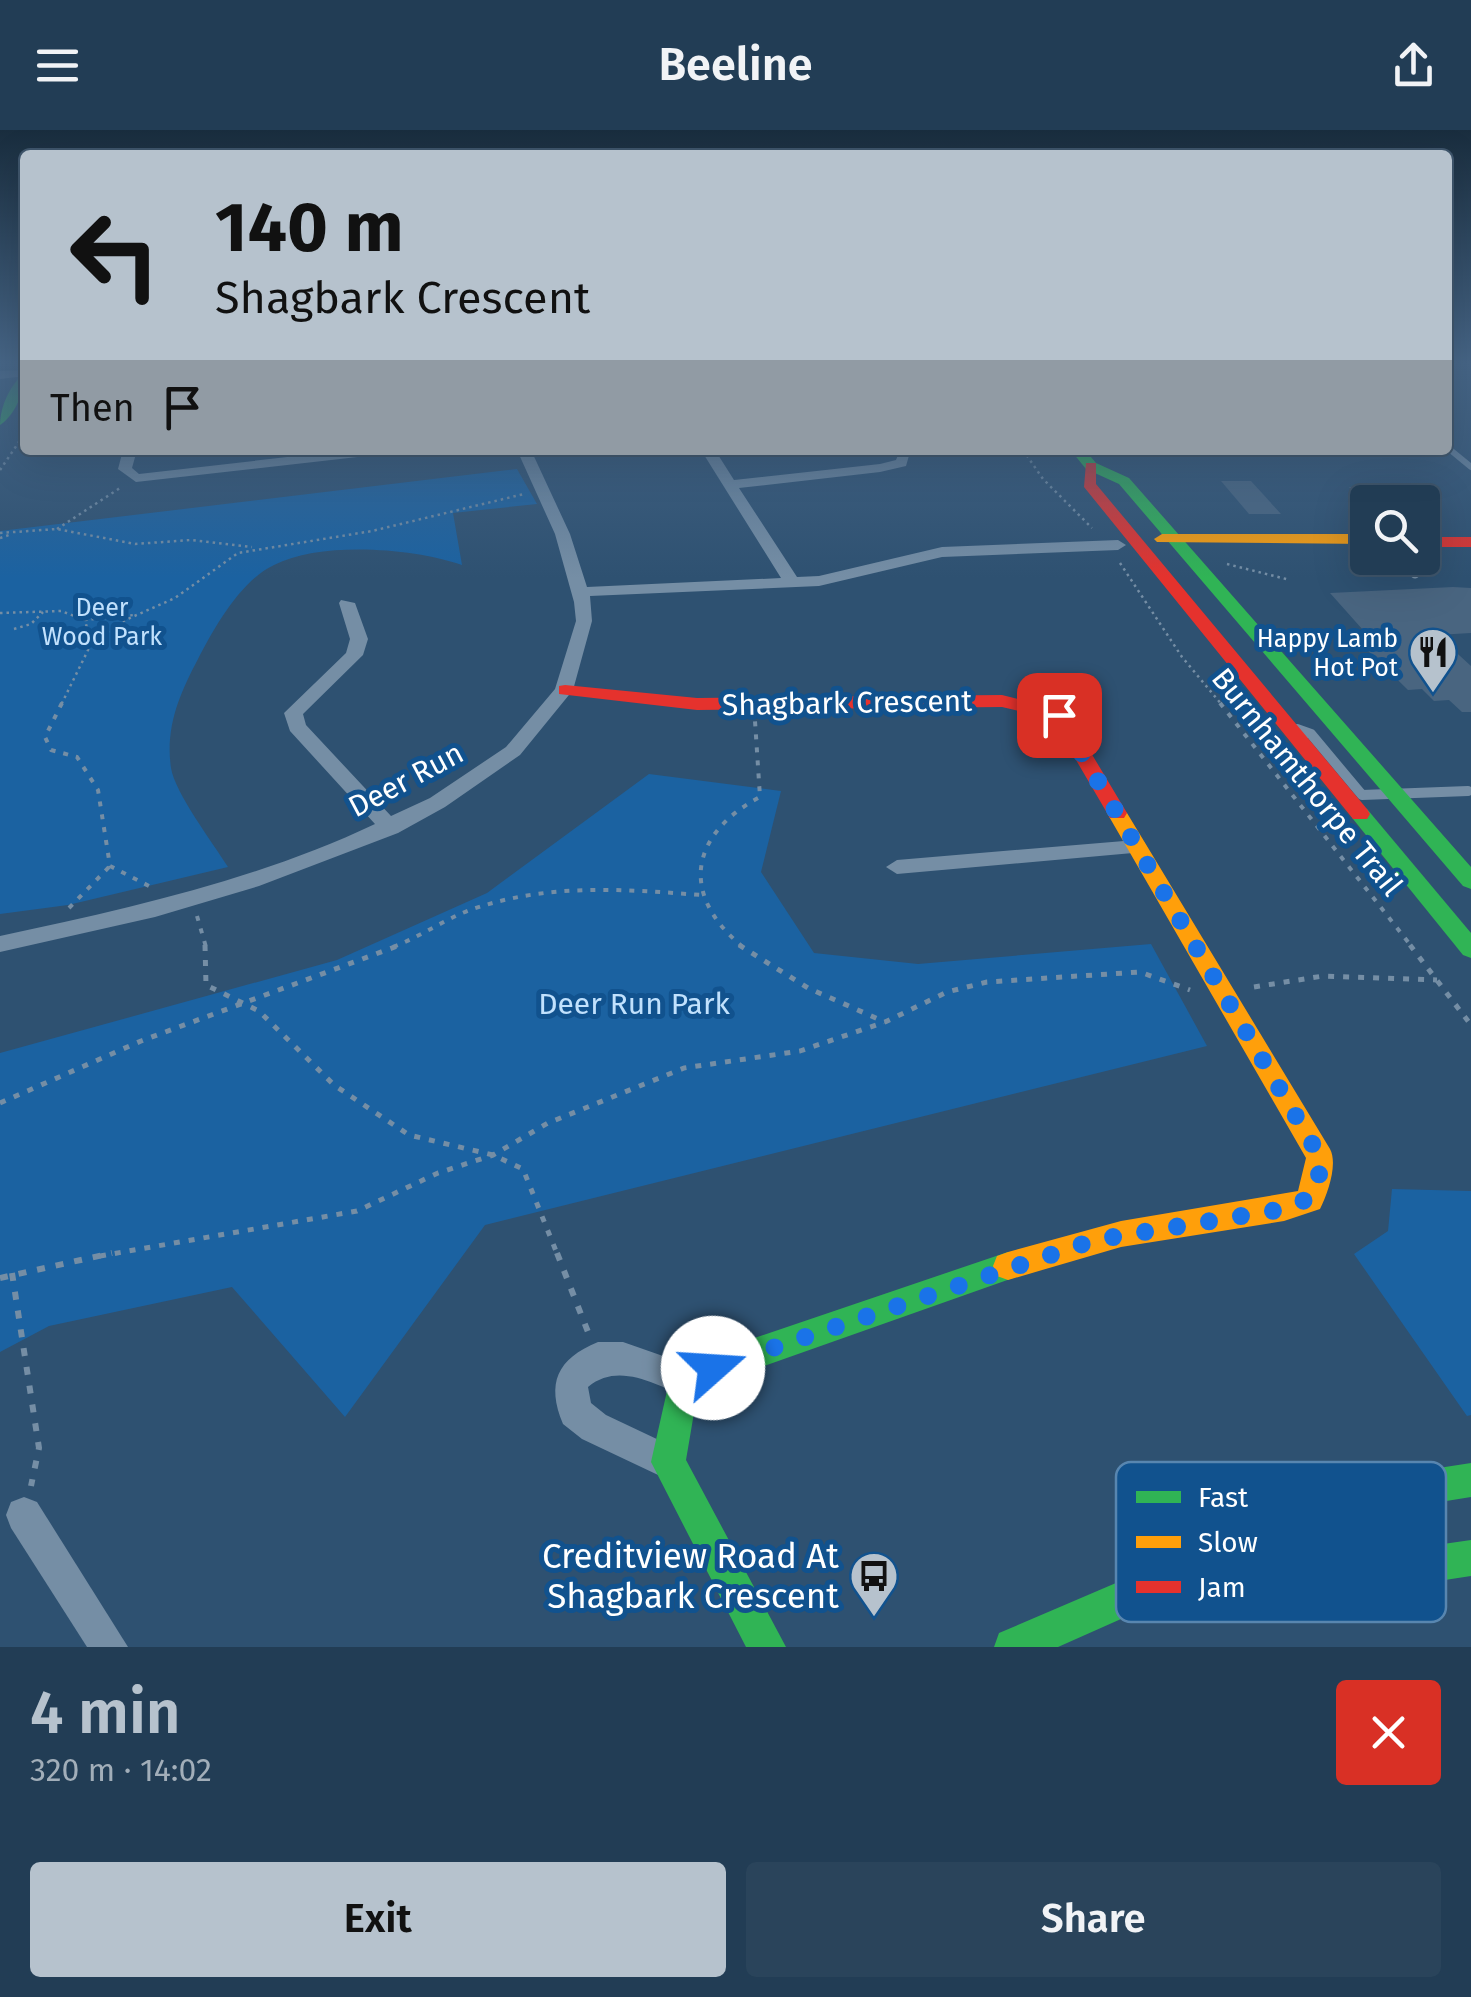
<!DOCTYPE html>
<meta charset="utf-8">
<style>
body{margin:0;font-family:"Fira Sans",sans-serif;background:#2a445b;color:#f1f3f6;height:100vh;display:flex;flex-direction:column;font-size:38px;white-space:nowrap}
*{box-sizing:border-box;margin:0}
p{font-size:32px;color:#a2aeb9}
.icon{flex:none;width:55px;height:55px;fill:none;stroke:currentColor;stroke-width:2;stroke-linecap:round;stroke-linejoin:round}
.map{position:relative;height:1517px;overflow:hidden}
.details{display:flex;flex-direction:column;background:#223d55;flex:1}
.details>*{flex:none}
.hud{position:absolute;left:20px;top:20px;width:1432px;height:305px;border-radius:10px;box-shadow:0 10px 40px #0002,0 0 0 2px #3f566c;background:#b6c2cd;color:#111;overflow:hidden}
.tools{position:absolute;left:1350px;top:355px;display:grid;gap:20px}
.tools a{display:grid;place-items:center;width:90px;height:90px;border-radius:10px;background:#223d55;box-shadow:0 10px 40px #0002,0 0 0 2px #3f566c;font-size:50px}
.pin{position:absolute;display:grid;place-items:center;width:85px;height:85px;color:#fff;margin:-42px;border-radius:20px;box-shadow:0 5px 15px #0006}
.me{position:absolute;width:110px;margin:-55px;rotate:71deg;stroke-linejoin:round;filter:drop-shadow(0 0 8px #0008)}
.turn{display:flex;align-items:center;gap:35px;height:210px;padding:0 30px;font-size:45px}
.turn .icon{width:130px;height:130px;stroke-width:2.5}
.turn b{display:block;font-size:70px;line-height:85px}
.then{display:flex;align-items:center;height:95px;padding:0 30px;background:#0003;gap:20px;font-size:38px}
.round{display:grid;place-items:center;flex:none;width:105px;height:105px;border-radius:10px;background:#2a445b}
.head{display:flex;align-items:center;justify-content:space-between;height:170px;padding:0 30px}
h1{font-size:60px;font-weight:600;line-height:75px;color:#b6c2cd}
.cta{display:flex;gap:20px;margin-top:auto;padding:20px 30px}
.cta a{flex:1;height:115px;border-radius:10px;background:#b6c2cd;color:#111;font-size:40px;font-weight:600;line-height:115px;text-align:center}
.cta a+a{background:#2a445b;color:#f1f3f6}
header{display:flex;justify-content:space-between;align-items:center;height:130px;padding:0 30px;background:#223d55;font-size:45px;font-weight:600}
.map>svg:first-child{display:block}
.green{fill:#1b62a1}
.building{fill:#496580}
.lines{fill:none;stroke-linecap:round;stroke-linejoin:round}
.path-far3{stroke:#758ea5;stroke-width:2.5;stroke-dasharray:2.5 4;stroke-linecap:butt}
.path-far2{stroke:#758ea5;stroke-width:4;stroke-dasharray:5 8;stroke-linecap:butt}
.path-far1{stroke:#758ea5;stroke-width:5;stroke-dasharray:6 9;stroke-linecap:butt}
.path{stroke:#758ea5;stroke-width:6;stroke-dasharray:8 11;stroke-linecap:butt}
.lane-far2{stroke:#758ea5;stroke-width:6}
.lane-far1{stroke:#758ea5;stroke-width:9}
.lane{stroke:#758ea5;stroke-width:10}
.street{fill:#758ea5;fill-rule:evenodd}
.fast{fill:#30b455;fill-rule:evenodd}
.slow{fill:#ff9f0a;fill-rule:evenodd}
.jam{fill:#e5322d;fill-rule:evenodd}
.route{stroke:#1a73e8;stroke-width:18;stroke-dasharray:0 32.4}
.labels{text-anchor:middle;stroke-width:10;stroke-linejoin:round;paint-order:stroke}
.far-park-label{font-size:25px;fill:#c1e1fd;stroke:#11528e}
.far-poi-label{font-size:25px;fill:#fff;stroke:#11528e;text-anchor:end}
.street-label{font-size:30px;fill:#fff;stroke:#11528e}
.park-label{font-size:30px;fill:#c1e1fd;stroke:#11528e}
.near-poi-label{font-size:35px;fill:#fff;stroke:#11528e;text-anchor:end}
.key{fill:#11528e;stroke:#5886b0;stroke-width:2.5}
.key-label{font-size:28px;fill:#fff}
</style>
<header><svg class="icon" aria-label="menu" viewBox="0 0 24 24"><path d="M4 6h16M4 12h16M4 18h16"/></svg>Beeline<svg class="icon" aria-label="share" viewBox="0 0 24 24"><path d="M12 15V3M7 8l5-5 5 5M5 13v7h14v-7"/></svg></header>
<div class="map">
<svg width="1471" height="1517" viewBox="0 0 1471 1517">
<rect width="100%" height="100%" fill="#2e5171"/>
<g class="green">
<path d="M517,339L537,374L453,383L462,435C413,418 321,411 274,435C241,450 214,498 198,529C180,563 165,597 171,638C175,663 213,713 228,737L68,775L0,784V401Z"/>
<path d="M649,644L781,661L761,742L814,823L918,834L1151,814L1207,916L485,1095L345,1287L232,1157L49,1196L0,1222V923L337,830L487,763Z"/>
<path d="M1392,1059L1471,1061V1285L1467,1286L1354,1124L1388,1101Z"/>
</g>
<g class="building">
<path d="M1221,351H1251L1281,384H1249Z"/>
<path d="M1369,356L1385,372L1368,376L1349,357Z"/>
<path d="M1453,457L1471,458V503L1437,505L1471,536V582H1462L1449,570L1434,571L1422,559L1408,560L1357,510L1371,509L1330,463Z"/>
</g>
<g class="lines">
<g class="path-far3">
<path d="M1023,320L1043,349L1092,398"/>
<path d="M0,340L25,303"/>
<path d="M57,399L120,358"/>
<path d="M0,403L57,399L135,414L191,410L252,417"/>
<path d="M0,408L12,404"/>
<path d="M1120,433L1182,527L1222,575"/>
<path d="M1227,434L1290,450"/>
<path d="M0,483L61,481L85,490L91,514L61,575"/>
<path d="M85,490L134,485"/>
<path d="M14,499L31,494L43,482"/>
<path d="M91,514L121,492L175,468L238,423L372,401L524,364"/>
</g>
<g class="path-far2">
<path d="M62,573L45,607L51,620L77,627L98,660L110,736L151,757"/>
<path d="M1220,573L1412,817"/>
<path d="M69,778L110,736"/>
<path d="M197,786L206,817"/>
<path d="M393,817C420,807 443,790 470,780C547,753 621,759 701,765"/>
<path d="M743,817C679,765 690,704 760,667L755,591"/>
</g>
<g class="path-far1">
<path d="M205,815L206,855L259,881L334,955L409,1005L493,1025L523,1039L558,1126"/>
<path d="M739,815L808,858L885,892"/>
<path d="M1410,815L1471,895"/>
<path d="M1254,857L1323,846L1437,850"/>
<path d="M0,973L141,911L400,815"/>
<path d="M100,1126L357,1081L438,1043L493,1025L548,993L684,938L800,921L885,892L947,862L987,852L1140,842L1190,860"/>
</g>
<g class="path">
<path d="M557,1123L588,1202"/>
<path d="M12,1143L39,1318L31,1356"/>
<path d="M0,1148L112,1123"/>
</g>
<g class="lane-far2">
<path d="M1448,318L1471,337"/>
<path d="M1123,320H1252"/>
</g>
<path class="lane-far1" d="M1396,428L1415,444"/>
<path class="lane" d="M1297,599L1311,604L1362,665L1468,661"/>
<g class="street">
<path d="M25,240V246L0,249V241Z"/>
<path d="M123,320H137L132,338L139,344L349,320H391L384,324L136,352L118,339Z"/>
<path d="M517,320H531L570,404L587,457L781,448L701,320H715L734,350L880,334L896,330L898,325L894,320L910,322L906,336L880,342L739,358L797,447L819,446L942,417L1118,410L1126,415L1118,420L942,427L819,456L590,466L592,491L573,560L520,625L445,677L398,703L259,756L155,787L0,822V806C127,779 257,750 375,694L290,601L284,583L346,523L350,509L339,473L341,470L355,473L368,509L363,525L303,584L306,595L391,686L430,668L506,617L555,559L576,491L574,472L555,404Z"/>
<path d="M1136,710L1144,712L1147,717L1144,722L897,744L886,737L897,730Z"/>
<path d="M598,1212H623L703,1240L707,1252L703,1264L691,1268C656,1256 620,1231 588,1257L591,1273L606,1285L680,1320L685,1332L680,1344L668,1349L656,1344L582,1309L563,1294C546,1253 557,1229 598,1212Z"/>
<path d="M24,1367L37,1372L128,1517H87L11,1398L6,1385L11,1372Z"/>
</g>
<g class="fast">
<path d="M25,243C25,261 15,285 0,295C0,277 10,254 25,243Z"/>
<path d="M1075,320H1085L1096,333L1129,348L1471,737V759L1463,756L1119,354L1086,339L1073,323Z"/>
<path d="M1360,677L1367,679L1471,803V828L1463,825L1353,689L1350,684L1353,679Z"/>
<path d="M1008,1122L1019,1126L1023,1136L1019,1146L722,1251L703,1264L695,1277L686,1330L786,1517H746L651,1332L667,1261L679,1240L713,1222Z"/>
<path d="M1471,1333V1367L1286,1397L1269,1420L1297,1435L1471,1410V1446L1295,1473L1240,1444L1148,1477L1058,1517H994L999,1503L1144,1441L1230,1411L1263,1368L1276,1363Z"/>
</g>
<g class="slow">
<path d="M1162,404H1368V414L1157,412L1154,409Z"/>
<path d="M1117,676L1127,683L1330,1019C1338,1034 1328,1063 1320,1079L1284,1091L1121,1117L1008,1150L997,1146L993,1136L997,1126L1008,1122L1121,1091L1298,1061L1306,1028L1107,683Z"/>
</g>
<g class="jam">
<path d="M1086,333H1096V354L1367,679L1370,684L1367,689H1353L1084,357Z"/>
<rect x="1422" y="407" width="49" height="10"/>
<path d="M565,555L697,568L1002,565L1066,581L1127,683L1124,688H1110L1052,589L1002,577L697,580L559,564V556Z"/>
</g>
</g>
<linearGradient id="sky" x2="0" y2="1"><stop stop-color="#192d3e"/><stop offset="0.52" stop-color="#466586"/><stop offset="1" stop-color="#466586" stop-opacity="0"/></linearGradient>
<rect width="1471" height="448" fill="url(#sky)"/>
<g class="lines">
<path class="route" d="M713,1238L1095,1110L1284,1079C1317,1067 1319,1062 1320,1027L1059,585"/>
</g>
<defs>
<g id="restaurant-pin" transform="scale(2.5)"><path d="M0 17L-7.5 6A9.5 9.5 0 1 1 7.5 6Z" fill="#b6c2cd" stroke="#11528e"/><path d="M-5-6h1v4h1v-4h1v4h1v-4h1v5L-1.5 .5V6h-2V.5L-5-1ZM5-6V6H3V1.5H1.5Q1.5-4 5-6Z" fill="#111"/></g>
<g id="bus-pin" transform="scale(2.5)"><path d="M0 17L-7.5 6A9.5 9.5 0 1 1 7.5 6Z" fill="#b6c2cd" stroke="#11528e"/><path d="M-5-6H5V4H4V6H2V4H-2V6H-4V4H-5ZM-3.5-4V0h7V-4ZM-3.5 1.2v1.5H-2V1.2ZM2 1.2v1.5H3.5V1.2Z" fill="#111"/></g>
</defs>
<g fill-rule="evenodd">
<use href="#restaurant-pin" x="1433" y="522"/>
<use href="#bus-pin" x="874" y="1446"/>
</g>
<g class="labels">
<g class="far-park-label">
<text x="102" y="486">Deer<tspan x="102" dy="29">Wood Park</tspan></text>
</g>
<g class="far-poi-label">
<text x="1398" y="517">Happy Lamb<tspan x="1398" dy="29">Hot Pot</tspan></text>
</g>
<g class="street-label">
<text transform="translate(847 573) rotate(-1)" y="10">Shagbark Crescent</text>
<text transform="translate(406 650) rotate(-28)" y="10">Deer Run</text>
<text transform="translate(1307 652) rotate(51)" y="10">Burnhamthorpe Trail</text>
</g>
<g class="park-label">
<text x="634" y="884">Deer Run Park</text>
</g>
<g class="near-poi-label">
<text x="839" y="1438">Creditview Road At<tspan x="839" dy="40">Shagbark Crescent</tspan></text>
</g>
</g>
<rect x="1116" y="1332" width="330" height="160" rx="15" class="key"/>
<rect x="1136" y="1361" width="45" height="12" fill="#30b455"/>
<rect x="1136" y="1406" width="45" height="12" fill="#ff9f0a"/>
<rect x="1136" y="1451" width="45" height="12" fill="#e5322d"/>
<g class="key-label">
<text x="1198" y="1377">Fast</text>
<text x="1198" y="1422">Slow</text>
<text x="1198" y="1467">Jam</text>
</g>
</svg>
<div class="tools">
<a><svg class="icon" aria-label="search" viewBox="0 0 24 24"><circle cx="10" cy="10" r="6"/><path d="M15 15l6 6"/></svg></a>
</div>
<div class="pin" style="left:1059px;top:585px;background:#d93025"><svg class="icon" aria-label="arrive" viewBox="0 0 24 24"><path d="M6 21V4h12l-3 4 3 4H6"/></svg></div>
<svg class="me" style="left:713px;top:1238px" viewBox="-20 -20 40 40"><circle r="19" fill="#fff"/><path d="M0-13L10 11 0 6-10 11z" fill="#1a73e8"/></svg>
<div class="hud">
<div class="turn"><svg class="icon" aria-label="left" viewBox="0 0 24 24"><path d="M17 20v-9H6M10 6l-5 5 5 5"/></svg><div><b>140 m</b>Shagbark Crescent</div></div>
<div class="then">Then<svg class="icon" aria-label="arrive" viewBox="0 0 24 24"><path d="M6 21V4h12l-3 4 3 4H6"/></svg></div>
</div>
</div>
<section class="details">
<div class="head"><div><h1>4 min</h1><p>320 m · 14:02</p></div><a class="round" style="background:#d93025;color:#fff"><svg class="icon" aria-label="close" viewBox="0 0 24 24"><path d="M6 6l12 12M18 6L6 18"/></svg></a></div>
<div class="cta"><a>Exit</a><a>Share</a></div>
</section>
